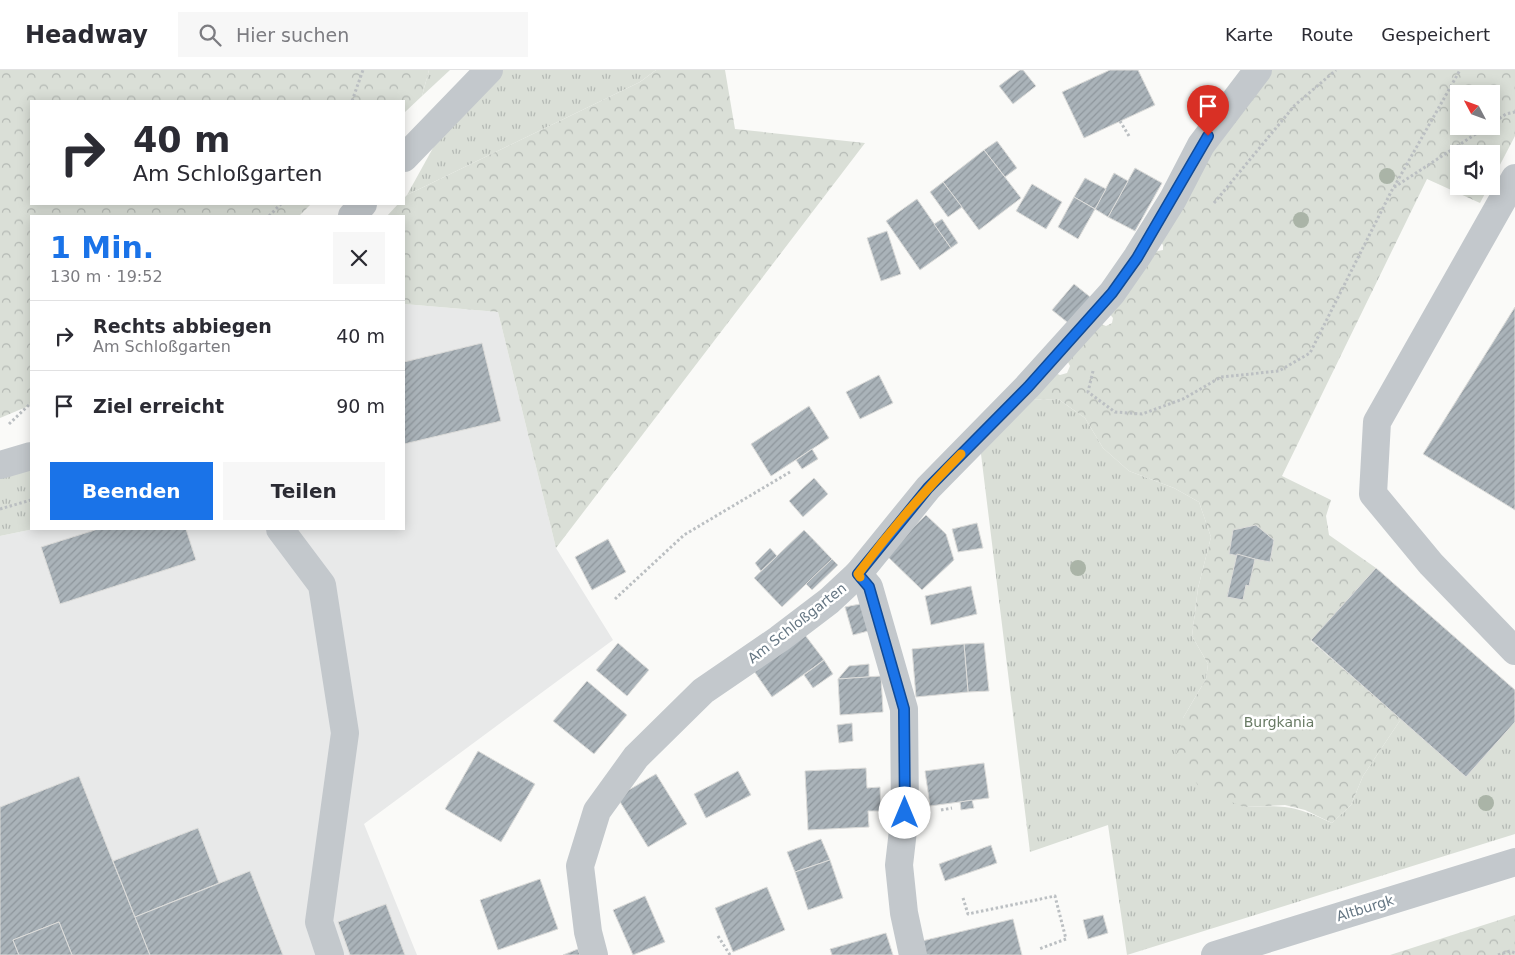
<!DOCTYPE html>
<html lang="de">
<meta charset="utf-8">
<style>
body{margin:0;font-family:"DejaVu Sans",sans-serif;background:#f7f7f7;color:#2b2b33;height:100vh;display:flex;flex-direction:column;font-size:19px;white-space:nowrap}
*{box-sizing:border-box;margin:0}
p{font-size:16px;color:#7c7c81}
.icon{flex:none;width:28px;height:28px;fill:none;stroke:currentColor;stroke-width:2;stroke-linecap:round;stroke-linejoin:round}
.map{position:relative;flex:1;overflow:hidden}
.sheet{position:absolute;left:30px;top:145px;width:375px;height:315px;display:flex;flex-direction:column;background:#fff;border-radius:0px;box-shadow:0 2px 12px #0003}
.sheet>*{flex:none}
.guide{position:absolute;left:30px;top:30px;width:375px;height:105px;border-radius:0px;box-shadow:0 2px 12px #0003;background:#fff;color:#2b2b33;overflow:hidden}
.needle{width:32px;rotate:311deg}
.fabs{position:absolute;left:1450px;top:15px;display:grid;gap:10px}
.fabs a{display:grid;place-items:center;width:50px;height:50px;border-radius:0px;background:#fff;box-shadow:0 2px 12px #0003;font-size:25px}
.pin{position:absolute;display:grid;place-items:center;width:42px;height:42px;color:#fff;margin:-51px -21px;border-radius:50% 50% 50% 0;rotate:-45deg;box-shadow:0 0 5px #0007}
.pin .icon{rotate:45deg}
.me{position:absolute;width:55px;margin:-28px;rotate:0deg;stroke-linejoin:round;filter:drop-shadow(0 0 4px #0008)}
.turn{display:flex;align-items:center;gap:18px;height:105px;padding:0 20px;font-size:22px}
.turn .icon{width:65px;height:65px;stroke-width:2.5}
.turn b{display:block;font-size:35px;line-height:42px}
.round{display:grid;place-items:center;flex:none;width:52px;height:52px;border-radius:0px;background:#f7f7f7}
.overview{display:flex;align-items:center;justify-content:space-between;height:85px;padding:0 20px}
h1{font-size:30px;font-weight:600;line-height:38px;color:#1a73e8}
.primary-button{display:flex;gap:10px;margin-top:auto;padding:10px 20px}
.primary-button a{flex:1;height:58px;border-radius:0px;background:#1a73e8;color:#fff;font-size:20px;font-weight:600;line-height:58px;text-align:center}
.primary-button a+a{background:#f7f7f7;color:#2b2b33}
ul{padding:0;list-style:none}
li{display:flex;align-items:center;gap:15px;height:70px;padding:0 20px;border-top:1px solid #e1e1e2}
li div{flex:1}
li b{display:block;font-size:19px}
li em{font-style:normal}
header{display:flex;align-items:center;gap:30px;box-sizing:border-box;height:70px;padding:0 25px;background:#fff;border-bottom:1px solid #e1e1e2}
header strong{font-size:24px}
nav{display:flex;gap:28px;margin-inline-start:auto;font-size:18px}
.search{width:350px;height:45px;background:#f7f7f7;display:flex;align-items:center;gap:12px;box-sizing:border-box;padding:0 18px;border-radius:0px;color:#7c7c81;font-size:19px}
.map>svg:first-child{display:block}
.built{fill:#e8e9e9}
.grass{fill:url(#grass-tufts)}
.forest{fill:url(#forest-crowns);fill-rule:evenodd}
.building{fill:url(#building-hatch);stroke:#dcdcda}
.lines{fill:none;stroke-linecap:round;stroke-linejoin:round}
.path{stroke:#bbbfc2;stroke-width:3;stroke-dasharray:2.5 2.5;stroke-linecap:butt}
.minor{stroke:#c3c8cc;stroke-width:28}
.tree{fill:#aab4a7}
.route-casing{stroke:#114b97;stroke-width:12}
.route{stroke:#1a73e8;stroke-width:9}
.slow{stroke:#f59e0b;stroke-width:9}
.labels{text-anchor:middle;stroke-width:5;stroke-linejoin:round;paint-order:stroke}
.street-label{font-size:14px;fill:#657683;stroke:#fff}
.park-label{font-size:14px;fill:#687a64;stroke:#fff}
</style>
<header>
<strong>Headway</strong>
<div class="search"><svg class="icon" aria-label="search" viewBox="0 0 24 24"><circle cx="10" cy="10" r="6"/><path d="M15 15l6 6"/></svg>Hier suchen</div>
<nav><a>Karte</a><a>Route</a><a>Gespeichert</a></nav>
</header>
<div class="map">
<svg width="1515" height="885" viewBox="0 0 1515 885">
<defs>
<pattern id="grass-tufts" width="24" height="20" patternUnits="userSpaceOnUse" patternTransform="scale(1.25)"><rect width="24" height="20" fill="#dadfd7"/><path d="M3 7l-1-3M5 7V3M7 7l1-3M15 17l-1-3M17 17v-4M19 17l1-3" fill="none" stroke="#b4b9b4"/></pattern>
<pattern id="forest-crowns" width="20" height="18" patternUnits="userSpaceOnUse" patternTransform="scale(1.25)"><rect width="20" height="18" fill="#dadfd7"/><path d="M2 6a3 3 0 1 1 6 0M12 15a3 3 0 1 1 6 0" fill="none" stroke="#b4b9b4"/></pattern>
<pattern id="building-hatch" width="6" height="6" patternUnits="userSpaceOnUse" patternTransform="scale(1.25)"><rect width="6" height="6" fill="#aab3b9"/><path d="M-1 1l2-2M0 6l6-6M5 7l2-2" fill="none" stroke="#8e969c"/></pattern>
</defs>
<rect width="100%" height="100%" fill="#fafaf8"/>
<path class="built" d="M404,234L498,242L556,478L613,570L364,754L417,885H0V466L34,459H404Z"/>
<g class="grass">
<path d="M429,0H450L422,26Z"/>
<path d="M476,0H656L640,12L407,125Z"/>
<path d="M1058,329L1085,348L1103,378L1129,401L1174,418L1199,432L1211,467L1198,518L1192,566L1208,594L1206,609L1183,648L1244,737C1285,735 1294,735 1332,753L1351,735L1363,706L1401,649L1466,707L1515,652V764L1127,885L1108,755L1030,782L980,376L1027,330Z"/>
<path d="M31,396V459H34L0,466V407Z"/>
</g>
<g class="forest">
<path d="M0,0H429L422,26L404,43V31H31V134H311L299,146H31V335L0,348Z"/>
<path d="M656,0H725L735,59L865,73L556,478L498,242L404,234V146H387L398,134H404V128L407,125L640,12Z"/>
<path d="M1272,0H1515V66L1491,112V84H1459V116H1489L1480,133L1427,109L1282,406L1331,430L1326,446L1329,465L1376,498L1311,571L1401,649L1363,706L1351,735L1332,753L1305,740L1285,735L1244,737L1201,720L1176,682L1183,648L1206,609L1208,594L1192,566L1198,518L1211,467L1199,432L1174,418L1129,401L1103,378L1085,348L1058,329L1027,330L1055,303L1060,305L1067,303L1070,296L1067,290L1101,254L1106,256L1112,253L1113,248L1109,243L1153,182L1163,180V175L1158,169L1224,60ZM1459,24H1491V56H1459Z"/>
<path d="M1515,845V885H1390Z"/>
</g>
<g class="building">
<path d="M1020,0H1023L1036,16L1013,34L999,16Z"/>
<path d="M1110,0H1138L1155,35L1084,68L1062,22Z"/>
<path d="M997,71L1017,98L1005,107L984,80Z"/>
<path d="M984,80L1021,128L979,160L943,112Z"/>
<path d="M1135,98L1162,113L1135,161L1108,147Z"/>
<path d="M1114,103L1128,111L1108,147L1095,139Z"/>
<path d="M1085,108L1106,119L1095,139L1074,127Z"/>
<path d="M943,112L962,137L948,147L930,122Z"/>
<path d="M1032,114L1062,132L1046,159L1016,141Z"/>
<path d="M1074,127L1095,139L1078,169L1058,157Z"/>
<path d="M917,129L951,178L920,200L886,151Z"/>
<path d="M942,149L958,173L951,178L934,154Z"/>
<path d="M887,161L901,204L881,211L867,168Z"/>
<path d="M1074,214L1094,230L1072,256L1052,240Z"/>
<path d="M1515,237V440L1423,384Z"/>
<path d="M482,273L501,351L404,374V292Z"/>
<path d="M879,305L893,333L860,349L846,322Z"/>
<path d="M809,336L829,368L771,406L751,374Z"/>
<path d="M812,379L818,389L802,399L796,390Z"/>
<path d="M814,408L828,424L803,447L789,431Z"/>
<path d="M926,445L946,464L954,490L922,520L885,484Z"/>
<path d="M977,453L983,478L958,482L952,459Z"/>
<path d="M1256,455L1274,470L1270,492L1229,484L1233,460Z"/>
<path d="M98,459H186L196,490L60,534L41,477Z"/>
<path d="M804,460L832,489L782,537L754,508Z"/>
<path d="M608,469L626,502L592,520L575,487Z"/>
<path d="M770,478L777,486L761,501L755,493Z"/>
<path d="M1237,484L1255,489L1249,516L1246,515L1243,530L1227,527Z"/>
<path d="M832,489L838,495L812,520L806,514Z"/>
<path d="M1376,498L1515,620V652L1466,707L1311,570Z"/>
<path d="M971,516L977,544L931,555L925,526Z"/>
<path d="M865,533L872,560L853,565L845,537Z"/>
<path d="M805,565L824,590L772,627L754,601Z"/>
<path d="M618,573L649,600L627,626L596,600Z"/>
<path d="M984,573L989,621L968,622L964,574Z"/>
<path d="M964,574L968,622L916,627L912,579Z"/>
<path d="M824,590L833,604L813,618L804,605Z"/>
<path d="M869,594V607L838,609L849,596Z"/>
<path d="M881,606L883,642L840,645L838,609Z"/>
<path d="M587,611L627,645L594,684L553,651Z"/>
<path d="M852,653L853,671L839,673L837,655Z"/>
<path d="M478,681L535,714L501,772L445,739Z"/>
<path d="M984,693L989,728L930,736L925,701Z"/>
<path d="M866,698L867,718L880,717L881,741H868L869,757L808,760L805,701Z"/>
<path d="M738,701L751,725L706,748L694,724Z"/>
<path d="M656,704L687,754L648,777L617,727Z"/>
<path d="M79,706L150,885H72L59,852L13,870L19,885H0V737Z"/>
<path d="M972,730L974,738L961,740L960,732Z"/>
<path d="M198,758L219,813L135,847L113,791Z"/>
<path d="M821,769L830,790L795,802L787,782Z"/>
<path d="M991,775L997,793L945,811L939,794Z"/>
<path d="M830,790L843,828L808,840L795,802Z"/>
<path d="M250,801L283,885H150L135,847Z"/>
<path d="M540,809L558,859L498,880L480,830Z"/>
<path d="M767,817L785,860L733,882L715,838Z"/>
<path d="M645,826L665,872L633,885L613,840Z"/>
<path d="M386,834L405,885H350L338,852Z"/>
<path d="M1103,845L1108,863L1088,869L1083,850Z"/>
<path d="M1013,849L1022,885H925L922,871Z"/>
<path d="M59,852L72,885H19L13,870Z"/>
<path d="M886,863L893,885H832L830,879Z"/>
<path d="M578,879L580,885H563Z"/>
</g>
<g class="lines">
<g class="path">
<path d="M352,31L363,0"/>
<path d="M1120,51L1129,66"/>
<path d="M1491,54L1506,44L1515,42"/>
<path d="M1394,117L1460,0"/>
<path d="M1214,133L1295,35L1336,0"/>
<path d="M269,146L281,134"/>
<path d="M1093,301L1088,322L1115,342L1142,344L1183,329L1221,307L1279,301L1310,283L1393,118L1488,56"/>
<path d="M9,354L31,333"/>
<path d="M0,439L31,430"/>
<path d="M615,529L684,465L790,402"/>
<path d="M941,740L952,738"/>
<path d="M963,828L968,844L1055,826L1066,869L1039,879"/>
<path d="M718,866L730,885"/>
<path d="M1498,885L1510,881L1515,883"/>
</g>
<g class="minor">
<path d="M404,88L489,0"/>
<path d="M1515,108L1377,352L1373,424L1431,494L1515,581"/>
<path d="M352,146L363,134"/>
<path d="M0,395L31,386"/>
<path d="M280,459L322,515L345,663L319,852L330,885"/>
<path d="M858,504L869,517L904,639L905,743L899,795L904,843L913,885"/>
<path d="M594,885L588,862L580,796L597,741L636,687L703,621L779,569L829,531L858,504L928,418L1027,317L1112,223L1137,187L1173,129L1201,75L1258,0"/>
<path d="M1215,885L1515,792"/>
</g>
</g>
<g class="tree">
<circle cx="1387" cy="106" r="8"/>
<circle cx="1301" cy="150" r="8"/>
<circle cx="1078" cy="498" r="8"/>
<circle cx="1486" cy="733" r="8"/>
</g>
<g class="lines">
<g class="route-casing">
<path id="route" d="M905,743L904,639L869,517L858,504L928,418L1028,317L1112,223L1137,188L1208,66"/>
</g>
<use href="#route" class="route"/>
<path class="slow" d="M860,507L858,504C890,461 924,421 961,384"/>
</g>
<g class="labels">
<g class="street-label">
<text transform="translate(797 553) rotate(-38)" y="5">Am Schloßgarten</text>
<text transform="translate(1365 838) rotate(-17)" y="5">Altburgk</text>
</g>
<g class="park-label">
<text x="1279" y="657">Burgkania</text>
</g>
</g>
</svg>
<div class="fabs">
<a><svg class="needle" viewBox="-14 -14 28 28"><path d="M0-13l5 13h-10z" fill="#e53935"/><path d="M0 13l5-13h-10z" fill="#7c7c81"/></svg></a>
<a><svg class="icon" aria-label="sound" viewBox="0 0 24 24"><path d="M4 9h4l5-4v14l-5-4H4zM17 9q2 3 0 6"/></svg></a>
</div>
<div class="pin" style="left:1208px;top:66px;background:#d93025"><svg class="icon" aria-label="arrive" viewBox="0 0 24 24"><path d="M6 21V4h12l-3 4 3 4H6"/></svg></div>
<svg class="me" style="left:905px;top:743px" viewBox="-20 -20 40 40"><circle r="19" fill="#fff"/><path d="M0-13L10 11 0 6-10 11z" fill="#1a73e8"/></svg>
<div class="guide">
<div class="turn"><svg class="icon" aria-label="right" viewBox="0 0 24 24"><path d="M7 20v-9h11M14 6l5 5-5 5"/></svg><div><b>40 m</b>Am Schloßgarten</div></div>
</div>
<section class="sheet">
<div class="overview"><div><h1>1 Min.</h1><p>130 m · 19:52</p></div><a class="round"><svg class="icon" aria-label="close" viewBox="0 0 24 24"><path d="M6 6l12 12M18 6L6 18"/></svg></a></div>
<ul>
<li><svg class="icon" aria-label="right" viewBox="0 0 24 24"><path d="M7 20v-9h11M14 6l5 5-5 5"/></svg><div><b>Rechts abbiegen</b><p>Am Schloßgarten</p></div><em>40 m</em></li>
<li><svg class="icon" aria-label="arrive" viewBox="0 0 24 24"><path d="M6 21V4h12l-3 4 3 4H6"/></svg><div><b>Ziel erreicht</b></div><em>90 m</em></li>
</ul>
<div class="primary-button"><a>Beenden</a><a>Teilen</a></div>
</section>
</div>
